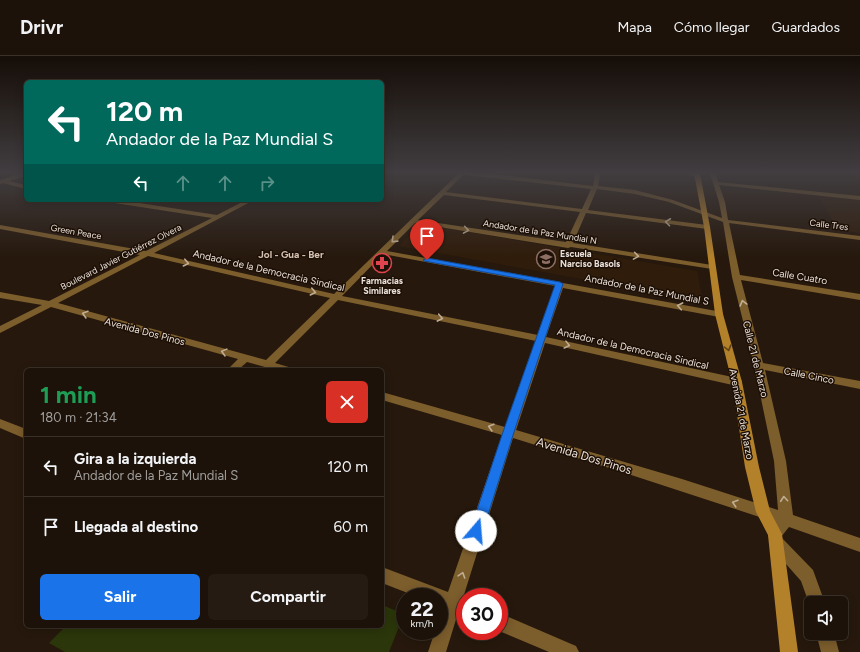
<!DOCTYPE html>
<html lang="es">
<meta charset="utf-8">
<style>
body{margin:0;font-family:Figtree,sans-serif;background:#251b12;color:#f1f3f6;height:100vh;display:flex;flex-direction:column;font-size:15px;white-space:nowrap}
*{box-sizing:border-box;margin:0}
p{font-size:13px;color:#a09e9c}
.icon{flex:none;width:22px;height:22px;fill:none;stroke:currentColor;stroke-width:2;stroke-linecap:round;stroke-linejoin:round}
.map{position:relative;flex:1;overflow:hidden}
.details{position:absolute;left:24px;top:312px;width:360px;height:260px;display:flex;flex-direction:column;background:#1c1209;border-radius:6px;box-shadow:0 2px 10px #0003,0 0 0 1px #3a322a}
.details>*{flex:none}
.hud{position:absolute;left:24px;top:24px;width:360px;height:122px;border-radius:6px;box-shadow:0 2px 10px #0003,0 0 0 1px #3a322a;background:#00695c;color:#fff;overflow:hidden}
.buttons{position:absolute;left:804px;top:540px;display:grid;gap:8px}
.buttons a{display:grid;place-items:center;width:44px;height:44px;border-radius:6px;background:#1c1209;box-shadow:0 2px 10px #0003,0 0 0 1px #3a322a;font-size:20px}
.speed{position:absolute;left:396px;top:532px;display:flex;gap:8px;font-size:20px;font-weight:700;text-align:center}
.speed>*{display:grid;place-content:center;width:52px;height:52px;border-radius:50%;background:#1c1209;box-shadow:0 2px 10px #0003,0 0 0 1px #3a322a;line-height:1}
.speed small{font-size:10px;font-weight:400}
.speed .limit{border:6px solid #d22;background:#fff;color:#111}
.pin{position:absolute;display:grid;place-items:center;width:34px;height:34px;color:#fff;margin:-41px -17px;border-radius:50% 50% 50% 0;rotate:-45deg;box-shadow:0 0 4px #0007}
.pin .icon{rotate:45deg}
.me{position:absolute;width:44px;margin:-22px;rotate:18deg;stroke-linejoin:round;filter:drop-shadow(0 0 3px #0008)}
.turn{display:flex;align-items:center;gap:14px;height:84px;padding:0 16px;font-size:18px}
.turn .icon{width:52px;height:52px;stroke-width:2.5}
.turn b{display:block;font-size:28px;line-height:34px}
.lanes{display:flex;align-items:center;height:38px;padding:0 16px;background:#0003;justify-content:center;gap:20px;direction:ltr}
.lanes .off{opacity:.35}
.round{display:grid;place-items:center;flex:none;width:42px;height:42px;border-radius:6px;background:#251b12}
.headline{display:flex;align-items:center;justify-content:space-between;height:68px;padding:0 16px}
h1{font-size:24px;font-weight:700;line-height:30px;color:#1e9e55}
.cta{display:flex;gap:8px;margin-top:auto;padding:8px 16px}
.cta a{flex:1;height:46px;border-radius:6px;background:#1a73e8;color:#fff;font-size:16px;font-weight:700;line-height:46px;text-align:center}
.cta a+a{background:#251b12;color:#f1f3f6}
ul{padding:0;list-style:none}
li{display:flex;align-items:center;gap:12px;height:60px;padding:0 16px;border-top:1px solid #3a322a}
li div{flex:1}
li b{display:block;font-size:15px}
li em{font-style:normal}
header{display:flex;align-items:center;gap:24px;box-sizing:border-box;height:56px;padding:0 20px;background:#1c1209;border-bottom:1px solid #3a322a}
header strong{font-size:19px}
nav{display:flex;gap:22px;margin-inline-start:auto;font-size:14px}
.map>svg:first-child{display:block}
.built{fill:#2f1c0b}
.green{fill:#2b360a}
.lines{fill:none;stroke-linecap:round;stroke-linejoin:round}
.street{fill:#7c5d2c;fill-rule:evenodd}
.secondary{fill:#b4812b;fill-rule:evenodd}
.oneway{stroke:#bfad94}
.oneway2{stroke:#604216}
.route{fill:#1a73e8;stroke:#114b97}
.labels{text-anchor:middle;stroke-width:3;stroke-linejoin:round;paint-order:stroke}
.far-street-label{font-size:9px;fill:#ece2da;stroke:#1c0f05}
.far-poi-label{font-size:9px;font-weight:bold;fill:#ece2da;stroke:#1c0f05;text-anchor:start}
.far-quarter-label{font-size:10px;font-weight:bold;fill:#d6c2b3;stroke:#1c0f05}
.street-label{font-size:10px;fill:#ece2da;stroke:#1c0f05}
.near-street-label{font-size:12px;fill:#ece2da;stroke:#1c0f05}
</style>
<header>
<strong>Drivr</strong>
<nav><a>Mapa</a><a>Cómo llegar</a><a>Guardados</a></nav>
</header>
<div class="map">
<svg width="860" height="596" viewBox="0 0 860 596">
<rect width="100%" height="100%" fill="#26180c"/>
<g class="built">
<path d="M818,139L860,144V177L838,174Z"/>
<path d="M420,168L697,215L703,245L399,190Z"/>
</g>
<path class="green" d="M382,549L404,558L389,596H65L49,587L66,570H382Z"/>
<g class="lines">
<g class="street">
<path d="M22,117H26V120L9,125L26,129V133L3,127L0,128V124Z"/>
<path d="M459,117H484L593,130L595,117H600L598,130L635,134L673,144L722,162L719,146L710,117H715L718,126L860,140V144L719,129L725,146L728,164L860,180V184L729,167L740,219L860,238V244L741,224L763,307L860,325V333L765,314L786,405L793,459L860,482V496L789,471L781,481L813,514L825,547H811V553L801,525L771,491L768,478L775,466L622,416L513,382L463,542L465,543V559L458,557L446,596H428L435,575H439V564L443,551L439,549V541H418L382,527V511L448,536L502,379L382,344V336L505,371L536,285L338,244L275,307L292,312L293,314H276L247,306L238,314H227L238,303L51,251L0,277V270L42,249L0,242V236L49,245L140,199L0,173V169L146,195L212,162L108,146L105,144H120L217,159L246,144H254L154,197L334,238ZM464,118L466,119L591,133L582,153L446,136ZM597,133L635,138L669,146L723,166L732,221L754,309L774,405L778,454L682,423L516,374L545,287L737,330L741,329L742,326L741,323L737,322L546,281L563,232L719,261L723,258L722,256L387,195L415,167L568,192L571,191L712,213L716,211L712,209L573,187L586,157L707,173L710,171L707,169L588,154ZM444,139L580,156L566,186L418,164ZM383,198L555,230L538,279L342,240ZM148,200L330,242L266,304L58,247Z"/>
<path d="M683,117H697L700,119L697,121Z"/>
<path d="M0,363L26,373V383L0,372Z"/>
<path d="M499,557L576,590L579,596H549L499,575Z"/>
<path d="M816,577H834L839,596H821Z"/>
</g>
<path class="secondary" d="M694,117H700L710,171L723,258L742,326L759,411L770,455L782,478L798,596H780L768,479L756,456L745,411L732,326L715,258L704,171Z"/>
</g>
<defs><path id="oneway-chevron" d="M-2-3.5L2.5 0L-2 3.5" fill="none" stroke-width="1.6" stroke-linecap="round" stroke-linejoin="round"/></defs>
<g class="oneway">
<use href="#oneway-chevron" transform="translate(668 166) rotate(-173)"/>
<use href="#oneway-chevron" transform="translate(466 174) rotate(9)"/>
<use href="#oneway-chevron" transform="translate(394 184) rotate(136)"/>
<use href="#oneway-chevron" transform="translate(636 200) rotate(9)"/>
<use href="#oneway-chevron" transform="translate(186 207) rotate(13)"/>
<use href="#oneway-chevron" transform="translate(313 236) rotate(13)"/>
<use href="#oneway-chevron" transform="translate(743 247) rotate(-105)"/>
<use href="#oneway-chevron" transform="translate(680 250) rotate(-169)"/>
<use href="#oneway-chevron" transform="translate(85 258) rotate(-164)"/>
<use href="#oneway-chevron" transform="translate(440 262) rotate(11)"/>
<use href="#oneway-chevron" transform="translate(567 289) rotate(14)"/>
<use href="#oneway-chevron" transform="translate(224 296) rotate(-165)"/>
<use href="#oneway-chevron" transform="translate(491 371) rotate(-164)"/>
<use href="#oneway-chevron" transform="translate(784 443) rotate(-95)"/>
<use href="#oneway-chevron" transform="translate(735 447) rotate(-163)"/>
<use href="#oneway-chevron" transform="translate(462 519) rotate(-72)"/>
</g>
<use class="oneway2" href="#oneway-chevron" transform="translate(728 292) rotate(75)"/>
<linearGradient id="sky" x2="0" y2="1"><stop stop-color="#150d07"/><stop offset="0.58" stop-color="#413d40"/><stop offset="1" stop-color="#413d40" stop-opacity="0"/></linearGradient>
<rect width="860" height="201" fill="url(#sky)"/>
<path class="route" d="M427,202L560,226L563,228L514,376L483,475L481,480L476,481L472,480L470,475L503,376L555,229L424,205L423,204Z"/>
<defs>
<g id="school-ring" transform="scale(1)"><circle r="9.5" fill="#1c0f05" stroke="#8d6e63" stroke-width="1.5"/><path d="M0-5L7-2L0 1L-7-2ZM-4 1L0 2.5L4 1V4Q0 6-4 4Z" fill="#8d6e63"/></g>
<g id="pharmacy-ring" transform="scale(1)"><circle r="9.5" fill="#1c0f05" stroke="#e0444e" stroke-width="1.5"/><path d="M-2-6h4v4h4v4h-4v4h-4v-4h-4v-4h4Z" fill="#e0444e"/></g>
</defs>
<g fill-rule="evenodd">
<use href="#school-ring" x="546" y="203"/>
<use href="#pharmacy-ring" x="382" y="207"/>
</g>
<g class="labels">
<g class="far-street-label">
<text transform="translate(829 169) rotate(7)" y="3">Calle Tres</text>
<text transform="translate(76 176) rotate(10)" y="3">Green Peace</text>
<text transform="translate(540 176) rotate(9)" y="3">Andador de la Paz Mundial N</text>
<text transform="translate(121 201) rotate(-27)" y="3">Boulevard Javier Gutiérrez Olvera</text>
</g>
<g class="far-poi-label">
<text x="560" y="201">Escuela<tspan x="560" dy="10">Narciso Basols</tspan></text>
<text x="382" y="228" text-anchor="middle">Farmacias<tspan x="382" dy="10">Similares</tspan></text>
</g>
<g class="far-quarter-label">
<text x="291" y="202">Jol - Gua - Ber</text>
</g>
<g class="street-label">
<text transform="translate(269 214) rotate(13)" y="4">Andador de la Democracia Sindical</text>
<text transform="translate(800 220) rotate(9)" y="4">Calle Cuatro</text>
<text transform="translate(647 233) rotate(11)" y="4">Andador de la Paz Mundial S</text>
<text transform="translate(145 275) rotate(15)" y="4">Avenida Dos Pinos</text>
<text transform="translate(633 292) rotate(13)" y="4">Andador de la Democracia Sindical</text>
<text transform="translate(756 303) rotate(76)" y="4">Calle 21 de Marzo</text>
<text transform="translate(809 319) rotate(11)" y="4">Calle Cinco</text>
<text transform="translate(742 358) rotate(79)" y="4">Avenida 21 de Marzo</text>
</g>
<g class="near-street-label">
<text transform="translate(584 400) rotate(17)" y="4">Avenida Dos Pinos</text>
</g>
</g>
</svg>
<div class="buttons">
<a><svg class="icon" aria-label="sound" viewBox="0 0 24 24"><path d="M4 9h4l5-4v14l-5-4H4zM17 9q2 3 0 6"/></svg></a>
</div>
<div class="speed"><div>22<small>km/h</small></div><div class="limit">30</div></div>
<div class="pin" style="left:427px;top:204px;background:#d93025"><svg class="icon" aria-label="arrive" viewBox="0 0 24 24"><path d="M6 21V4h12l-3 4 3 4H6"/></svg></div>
<svg class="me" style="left:476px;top:475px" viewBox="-20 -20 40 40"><circle r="19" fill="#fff"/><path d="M0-13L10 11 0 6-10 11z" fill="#1a73e8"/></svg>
<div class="hud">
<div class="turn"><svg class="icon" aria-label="left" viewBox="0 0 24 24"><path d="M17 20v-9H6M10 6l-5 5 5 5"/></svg><div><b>120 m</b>Andador de la Paz Mundial S</div></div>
<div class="lanes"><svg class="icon" aria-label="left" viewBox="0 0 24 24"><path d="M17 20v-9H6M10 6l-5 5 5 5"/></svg><svg class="icon off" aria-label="ahead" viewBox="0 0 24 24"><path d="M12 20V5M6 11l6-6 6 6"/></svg><svg class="icon off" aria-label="ahead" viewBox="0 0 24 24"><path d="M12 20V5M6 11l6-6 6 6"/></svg><svg class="icon off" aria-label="right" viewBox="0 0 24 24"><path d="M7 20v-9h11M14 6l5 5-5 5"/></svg></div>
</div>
<section class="details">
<div class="headline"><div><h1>1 min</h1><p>180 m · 21:34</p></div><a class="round" style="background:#d93025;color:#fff"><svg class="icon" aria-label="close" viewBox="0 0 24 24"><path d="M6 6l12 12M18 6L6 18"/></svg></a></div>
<ul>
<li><svg class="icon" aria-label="left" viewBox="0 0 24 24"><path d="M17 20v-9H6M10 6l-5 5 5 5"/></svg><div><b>Gira a la izquierda</b><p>Andador de la Paz Mundial S</p></div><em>120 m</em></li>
<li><svg class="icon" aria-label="arrive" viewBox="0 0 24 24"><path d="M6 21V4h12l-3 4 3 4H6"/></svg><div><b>Llegada al destino</b></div><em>60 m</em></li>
</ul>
<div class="cta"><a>Salir</a><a>Compartir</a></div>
</section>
</div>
